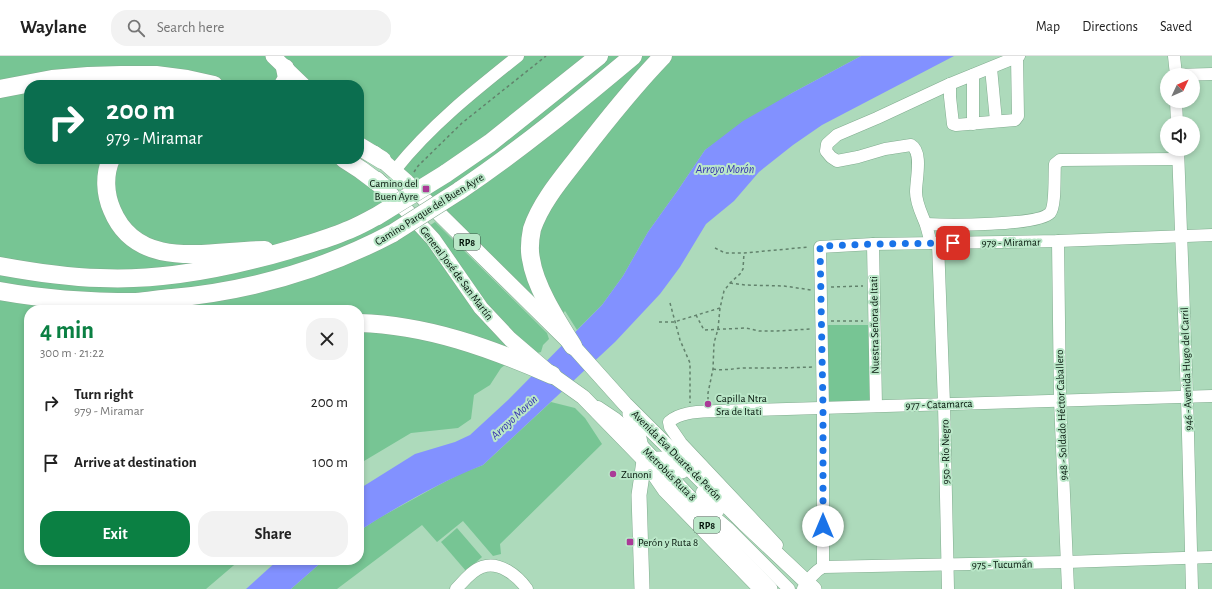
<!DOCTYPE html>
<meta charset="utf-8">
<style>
body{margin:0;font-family:"Alegreya Sans",sans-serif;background:#f2f2f2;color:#222;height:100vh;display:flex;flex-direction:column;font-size:15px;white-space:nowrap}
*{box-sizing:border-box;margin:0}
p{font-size:13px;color:#767676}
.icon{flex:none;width:22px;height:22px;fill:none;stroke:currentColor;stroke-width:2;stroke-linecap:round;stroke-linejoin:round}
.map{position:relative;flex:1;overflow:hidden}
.details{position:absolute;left:24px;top:249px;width:340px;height:260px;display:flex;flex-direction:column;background:#fff;border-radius:16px;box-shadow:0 2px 6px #0003}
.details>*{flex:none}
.top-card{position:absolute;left:24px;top:24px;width:340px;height:84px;border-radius:16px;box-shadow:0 2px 6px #0003;background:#0b6e4f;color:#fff;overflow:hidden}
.needle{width:26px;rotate:46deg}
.tools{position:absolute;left:1160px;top:12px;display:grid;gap:8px}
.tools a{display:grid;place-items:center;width:40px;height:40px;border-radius:50%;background:#fff;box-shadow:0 2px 6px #0003;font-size:20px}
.pin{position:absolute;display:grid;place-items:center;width:34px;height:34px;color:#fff;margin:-17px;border-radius:8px;box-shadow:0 2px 6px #0006}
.me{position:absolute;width:44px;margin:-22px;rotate:0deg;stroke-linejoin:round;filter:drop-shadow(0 0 3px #0008)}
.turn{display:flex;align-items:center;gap:14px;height:84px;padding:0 16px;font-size:18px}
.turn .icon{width:52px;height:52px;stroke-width:2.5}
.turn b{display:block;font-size:28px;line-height:34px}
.round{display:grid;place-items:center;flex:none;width:42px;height:42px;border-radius:16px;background:#f2f2f2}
.overview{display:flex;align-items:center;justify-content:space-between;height:68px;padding:0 16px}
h1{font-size:24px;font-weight:700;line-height:30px;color:#0b8043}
.button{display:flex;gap:8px;margin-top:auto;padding:8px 16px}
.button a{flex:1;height:46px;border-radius:16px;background:#0b8043;color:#fff;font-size:16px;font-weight:700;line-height:46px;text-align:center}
.button a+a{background:#f2f2f2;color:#222}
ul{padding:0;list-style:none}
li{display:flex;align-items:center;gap:12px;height:60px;padding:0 16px}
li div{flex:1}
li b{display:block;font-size:15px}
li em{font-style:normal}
header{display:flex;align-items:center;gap:24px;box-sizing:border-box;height:56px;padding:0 20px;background:#fff;border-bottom:1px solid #e0e0e0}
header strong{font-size:19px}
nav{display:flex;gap:22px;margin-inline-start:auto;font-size:14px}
.search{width:280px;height:36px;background:#f2f2f2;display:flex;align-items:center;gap:10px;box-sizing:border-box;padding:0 14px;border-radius:16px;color:#767676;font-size:15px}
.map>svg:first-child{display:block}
.green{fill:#77c594}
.water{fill:#8291ff}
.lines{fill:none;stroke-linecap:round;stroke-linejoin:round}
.minor-casing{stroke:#81ac8f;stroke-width:13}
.major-casing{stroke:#81ac8f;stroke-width:16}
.highway-casing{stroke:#81ac8f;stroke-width:19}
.path{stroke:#62826c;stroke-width:1.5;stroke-dasharray:3 3;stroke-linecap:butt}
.minor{stroke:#fff;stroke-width:12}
.major{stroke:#fff;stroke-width:15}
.highway{stroke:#fff;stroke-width:18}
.highway-bridge-casing{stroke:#81ac8f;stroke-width:19;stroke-linecap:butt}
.highway-bridge{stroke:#fff;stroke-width:18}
.route{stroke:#1a73e8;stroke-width:7;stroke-dasharray:0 12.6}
.poi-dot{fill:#aa3a97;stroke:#bae7c8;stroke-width:1.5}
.labels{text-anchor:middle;stroke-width:4;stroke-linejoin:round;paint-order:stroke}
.shield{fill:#bae7c8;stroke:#3b5444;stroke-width:1}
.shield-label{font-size:10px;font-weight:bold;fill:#05150b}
.poi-label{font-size:11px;fill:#05150b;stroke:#bae7c8;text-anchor:start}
.street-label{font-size:11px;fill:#05150b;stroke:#bae7c8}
.water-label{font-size:12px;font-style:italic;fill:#3531ae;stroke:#bae7c8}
</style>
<header>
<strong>Waylane</strong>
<div class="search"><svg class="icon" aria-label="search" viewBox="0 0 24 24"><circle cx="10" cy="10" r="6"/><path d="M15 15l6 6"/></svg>Search here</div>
<nav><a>Map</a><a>Directions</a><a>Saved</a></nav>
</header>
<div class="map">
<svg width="1212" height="533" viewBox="0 0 1212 533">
<rect width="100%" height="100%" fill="#addabb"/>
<g class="green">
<path d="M0,0H861L792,37L705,94L678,134L648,176L623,220L602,249L577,274L565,255L558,264L359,82V29H29V103H359L524,295L501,312L490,329L474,339L471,363L458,372L411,377L359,408V254H29V504H240L206,533H0Z"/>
<path d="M435,166L547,277L549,283L543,289L541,296L537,297L521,284L490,254L429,170Z"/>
<rect x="826" y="269" width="45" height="77"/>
<path d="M551,346L575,352L585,362L602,388L500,488L501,498L493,500L463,465L437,486L422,469L337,533H291L324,504H359V475L379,462L437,430L462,417L483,409Z"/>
<path d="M457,472L482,501L466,515L441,486Z"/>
</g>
<g class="water">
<path d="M861,0H954L822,69L793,89L759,116L734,145L706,168L680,211L660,238L615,286L483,409C440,426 398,450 359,475V433L415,398L455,386L470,379L508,344L602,249L623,220L648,176L678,134L705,94L743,65L792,37Z"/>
<path d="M278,504H324L291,533H246Z"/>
</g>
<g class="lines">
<g class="minor-casing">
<g id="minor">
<path d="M1174,0L1176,19"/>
<path d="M991,12L996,65"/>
<path d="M973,19V68"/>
<path d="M1176,19L1212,18"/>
<path d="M950,28V41L953,68L956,69L1015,64L1018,60L1017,1"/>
<path d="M1176,45L1177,67"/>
<path d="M1178,93L1187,340L1192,533"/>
<path d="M395,114C430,70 474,35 518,0"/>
<path d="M926,168C946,169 1038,170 1050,157C1056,150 1054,118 1055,108L1060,104L1178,103"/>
<path d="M1058,185L1060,344L1068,533"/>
<path d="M931,187C929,181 928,175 926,169C922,158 916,148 916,136C916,123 923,96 911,89L885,93L858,101L837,105L831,101L826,95L827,88L837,79L877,62L950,28L1019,0"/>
<path d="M938,187L944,348L948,533"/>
<path d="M873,188L876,350"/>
<path d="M598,351L616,363L622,368L691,441L728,472L789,533"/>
<path d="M653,419L664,435L759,533"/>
<path d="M702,436L718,455"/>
<path d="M777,489L681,387L670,371L669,366C681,355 701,356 717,355L1212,340"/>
<path d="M823,511V352L820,191L873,188L1058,185L1212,179"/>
<path d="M456,533C463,526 472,514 482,511C499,505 517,519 527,533"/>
<path d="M803,533C807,525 815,515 823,511L1067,506L1212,501"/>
</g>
</g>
<g class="major-casing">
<g id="major">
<path d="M273,0L303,29"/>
<path d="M374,97L407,126L573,290L625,348L744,467L814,533"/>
<path d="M377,123L433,183L481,252L510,283L552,319L583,341L770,533"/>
<path d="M630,358L637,373L644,405L639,439L642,533"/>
<path d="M644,405C663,401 668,402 682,415"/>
</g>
</g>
<g class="highway-casing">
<g id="highway">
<path d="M283,29L287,22L285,12"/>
<path d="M0,33L52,23L88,20L121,19H156L187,23L214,29"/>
<path d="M359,90L382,104"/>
<path d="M111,103C104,119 105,138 112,154C138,217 212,194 265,194"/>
<path d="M344,103L361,114L385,132"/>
<path d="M445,118L490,87L599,0"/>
<path d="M459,135C520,94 577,47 633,0"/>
<path d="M0,210C33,216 66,221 100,222C164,225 228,212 289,194C308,188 328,183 346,175C357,171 367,165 377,160"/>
<path d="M0,235C44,243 91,246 136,246C148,245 160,243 172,242C249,235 325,213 393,177"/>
<path d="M359,267C427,269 490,292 552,319"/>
<path d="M573,290C558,266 535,231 531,203C529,194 530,183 532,173C541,146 562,122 579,100C606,65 633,31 663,0"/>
</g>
</g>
<g class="path">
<path d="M414,116L418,110L462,67L546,0"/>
<path d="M715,192L725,197H744L809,191"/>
<path d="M730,227L745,229L784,230L811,234"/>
<path d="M831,231L863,230"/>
<path d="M670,247L680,284L690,307V347"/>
<path d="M696,259L704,274L746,272L759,275H777L811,273"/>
<path d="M831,265H863"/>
<path d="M659,266H674L720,252"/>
<path d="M713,313C725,315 735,312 747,312C768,312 790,312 812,311"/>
<path d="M708,344V337L713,313L714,287L718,273L720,252L724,235L730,227L740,218L743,213L744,197"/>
</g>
<use href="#minor" class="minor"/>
<use href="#major" class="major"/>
<use href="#highway" class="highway"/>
<g class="highway-bridge-casing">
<g id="highway-bridge">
<path d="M377,160L445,118"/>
<path d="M393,177L459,135"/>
</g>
</g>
<use href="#highway-bridge" class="highway-bridge"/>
</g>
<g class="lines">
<path class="route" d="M823,470V352L820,190L873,188L953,187"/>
</g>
<g class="poi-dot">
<rect x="422" y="129" width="8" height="8" rx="2"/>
<circle cx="708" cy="348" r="4"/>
<circle cx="613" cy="418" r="4"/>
<rect x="626" y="482" width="8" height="8" rx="2"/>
</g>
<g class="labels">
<g class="shield">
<rect x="454" y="178" width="26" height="16" rx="3"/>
<rect x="694" y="461" width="26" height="16" rx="3"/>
</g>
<g class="shield-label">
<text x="467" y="190">RP8</text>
<text x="707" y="473">RP8</text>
</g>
<g class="poi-label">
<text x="418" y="131" text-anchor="end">Camino del<tspan x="418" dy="13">Buen Ayre</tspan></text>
<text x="716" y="346">Capilla Ntra<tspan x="716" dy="13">Sra de Itati</tspan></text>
<text x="621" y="422">Zunoni</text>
<text x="638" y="490">Perón y Ruta 8</text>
</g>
<g class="street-label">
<text transform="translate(429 153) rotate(-32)" y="4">Camino Parque del Buen Ayre</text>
<text transform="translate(1011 186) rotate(-1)" y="4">979 - Miramar</text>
<text transform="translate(457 217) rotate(53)" y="4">General José de San Martín</text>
<text transform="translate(874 269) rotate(-91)" y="4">Nuestra Señora de Itati</text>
<text transform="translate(1186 313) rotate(-92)" y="4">946 - Avenida Hugo del Carril</text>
<text transform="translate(939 348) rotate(-2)" y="4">977 - Catamarca</text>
<text transform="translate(1061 359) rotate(-92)" y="4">948 - Soldado Héctor Caballero</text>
<text transform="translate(945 396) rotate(-91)" y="4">950 - Río Negro</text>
<text transform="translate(677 399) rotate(45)" y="4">Avenida Eva Duarte de Perón</text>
<text transform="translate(670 418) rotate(45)" y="4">Metrobús Ruta 8</text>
<text transform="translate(1002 508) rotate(-1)" y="4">975 - Tucumán</text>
</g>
<g class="water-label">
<text x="725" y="117">Arroyo Morón</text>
<text transform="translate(514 361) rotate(-43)" y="4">Arroyo Morón</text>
</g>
</g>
</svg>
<div class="tools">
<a><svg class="needle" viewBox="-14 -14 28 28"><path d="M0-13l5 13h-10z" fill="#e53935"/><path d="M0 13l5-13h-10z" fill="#767676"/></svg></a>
<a><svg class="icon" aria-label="sound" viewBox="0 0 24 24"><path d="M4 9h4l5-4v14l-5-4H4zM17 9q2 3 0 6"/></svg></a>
</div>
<div class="pin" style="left:953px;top:187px;background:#d93025"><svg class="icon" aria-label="arrive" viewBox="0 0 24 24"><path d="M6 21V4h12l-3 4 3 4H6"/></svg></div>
<svg class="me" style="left:823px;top:470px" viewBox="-20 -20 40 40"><circle r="19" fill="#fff"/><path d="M0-13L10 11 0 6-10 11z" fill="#1a73e8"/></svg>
<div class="top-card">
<div class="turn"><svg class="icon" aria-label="right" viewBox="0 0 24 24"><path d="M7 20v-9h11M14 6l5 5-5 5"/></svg><div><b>200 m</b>979 - Miramar</div></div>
</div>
<section class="details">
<div class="overview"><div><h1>4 min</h1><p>300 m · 21:22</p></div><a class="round"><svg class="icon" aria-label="close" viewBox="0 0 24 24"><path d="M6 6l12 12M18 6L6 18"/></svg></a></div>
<ul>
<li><svg class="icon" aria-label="right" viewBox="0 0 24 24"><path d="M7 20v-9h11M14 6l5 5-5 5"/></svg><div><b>Turn right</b><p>979 - Miramar</p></div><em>200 m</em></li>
<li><svg class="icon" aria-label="arrive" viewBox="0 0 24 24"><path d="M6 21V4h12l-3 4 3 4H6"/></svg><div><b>Arrive at destination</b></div><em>100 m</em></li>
</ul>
<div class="button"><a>Exit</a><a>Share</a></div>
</section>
</div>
